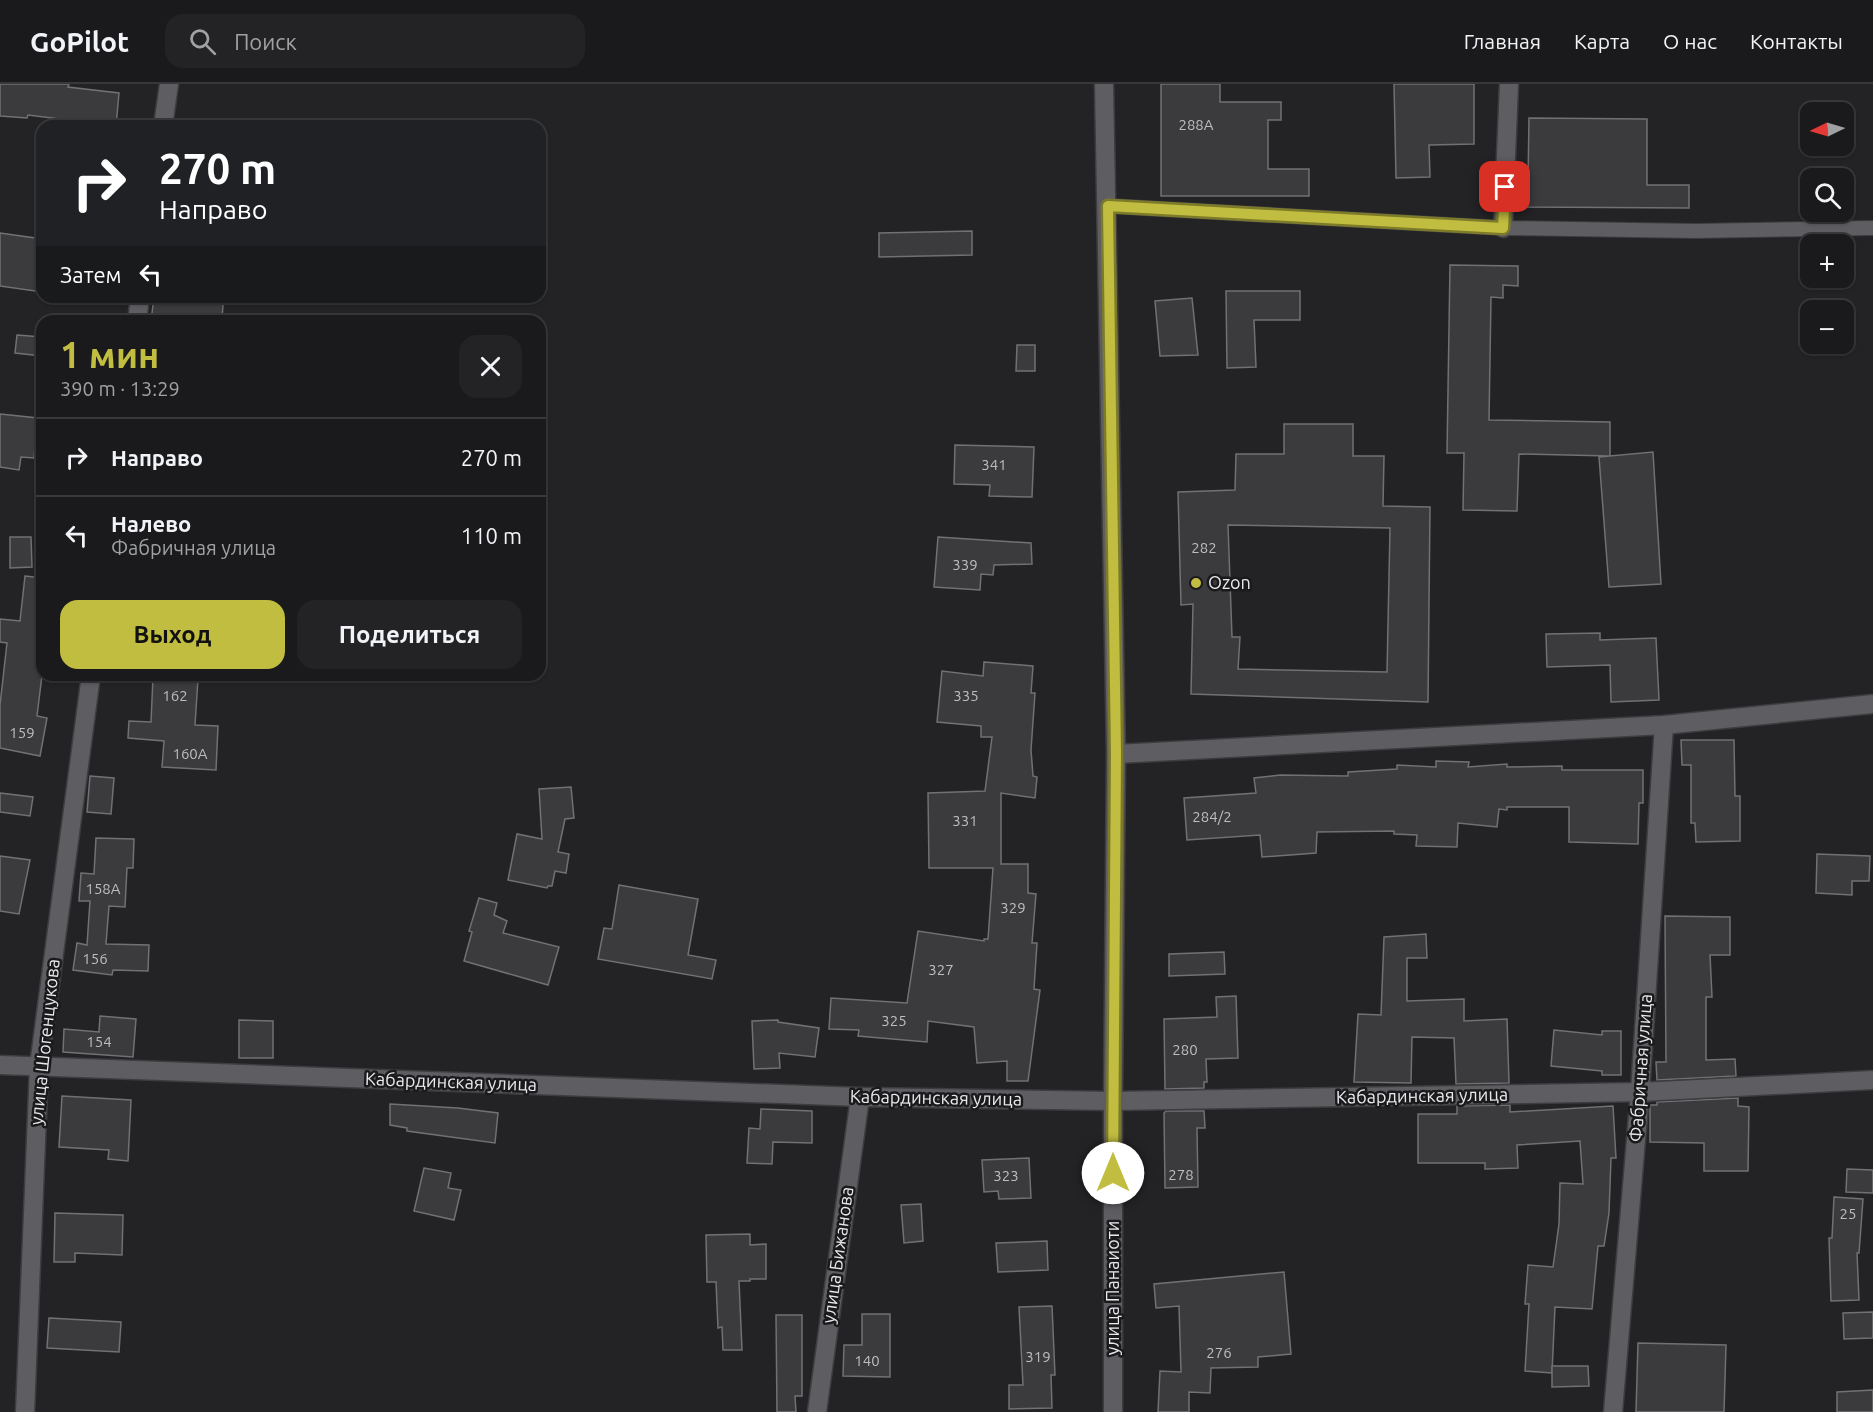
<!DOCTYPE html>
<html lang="ru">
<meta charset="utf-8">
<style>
body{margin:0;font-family:Ubuntu,sans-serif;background:#232325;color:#f1f3f6;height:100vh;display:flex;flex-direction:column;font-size:22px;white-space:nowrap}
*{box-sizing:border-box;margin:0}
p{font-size:20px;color:#9fa1a3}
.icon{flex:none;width:33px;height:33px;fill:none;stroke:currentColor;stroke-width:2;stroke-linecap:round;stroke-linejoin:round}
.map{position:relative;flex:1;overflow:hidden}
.details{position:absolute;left:36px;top:231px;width:510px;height:366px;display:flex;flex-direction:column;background:#1a1a1c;border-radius:18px;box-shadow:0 2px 4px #0004,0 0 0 2px #38383b}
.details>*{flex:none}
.top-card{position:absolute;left:36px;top:36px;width:510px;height:183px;border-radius:18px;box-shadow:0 2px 4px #0004,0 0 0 2px #38383b;background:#202124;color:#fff;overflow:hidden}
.needle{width:39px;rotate:265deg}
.controls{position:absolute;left:1800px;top:18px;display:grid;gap:12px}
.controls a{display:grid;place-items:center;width:54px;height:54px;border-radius:12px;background:#1a1a1c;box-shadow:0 2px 4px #0004,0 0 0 2px #38383b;font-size:30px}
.pin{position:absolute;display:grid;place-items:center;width:51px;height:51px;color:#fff;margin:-26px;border-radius:12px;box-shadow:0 3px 9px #0006}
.me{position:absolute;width:66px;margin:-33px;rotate:0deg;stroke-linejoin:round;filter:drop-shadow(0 0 4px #0008)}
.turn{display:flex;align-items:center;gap:21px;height:126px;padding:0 24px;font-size:27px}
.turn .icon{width:78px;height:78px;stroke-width:2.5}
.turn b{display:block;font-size:42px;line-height:51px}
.then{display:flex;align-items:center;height:57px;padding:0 24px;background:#0003;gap:12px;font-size:22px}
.round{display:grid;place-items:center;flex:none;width:63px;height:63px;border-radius:18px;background:#232325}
.head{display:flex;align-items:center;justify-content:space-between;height:102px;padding:0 24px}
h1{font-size:36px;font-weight:700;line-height:45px;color:#c1bd40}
.button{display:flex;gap:12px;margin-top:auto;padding:12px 24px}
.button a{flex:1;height:69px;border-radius:18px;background:#c1bd40;color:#111;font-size:24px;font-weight:700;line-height:69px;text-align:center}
.button a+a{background:#232325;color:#f1f3f6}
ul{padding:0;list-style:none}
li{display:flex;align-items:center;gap:18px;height:78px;padding:0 24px;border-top:2px solid #38383b}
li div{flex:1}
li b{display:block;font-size:22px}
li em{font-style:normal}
header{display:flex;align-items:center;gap:36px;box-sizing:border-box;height:84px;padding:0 30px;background:#1a1a1c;border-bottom:2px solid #38383b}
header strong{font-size:28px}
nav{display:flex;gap:33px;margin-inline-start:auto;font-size:21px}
.search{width:420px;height:54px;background:#232325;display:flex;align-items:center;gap:15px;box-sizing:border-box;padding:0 21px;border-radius:18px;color:#9fa1a3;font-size:22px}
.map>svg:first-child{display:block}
.building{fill:#3b3b3e;stroke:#717174;stroke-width:1.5;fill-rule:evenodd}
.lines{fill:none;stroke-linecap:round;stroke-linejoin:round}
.service-casing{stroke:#3d3d3f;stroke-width:16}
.minor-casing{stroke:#3d3d3f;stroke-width:21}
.tertiary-casing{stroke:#3d3d3f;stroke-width:21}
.service{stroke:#5e5e62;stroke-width:14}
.minor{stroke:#5e5e62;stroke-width:18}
.tertiary{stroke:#5e5e62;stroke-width:18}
.route-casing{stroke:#7d7b2a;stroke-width:15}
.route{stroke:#c1bd40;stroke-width:10}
.poi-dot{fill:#c1bd40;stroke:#1a1a1d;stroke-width:2}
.labels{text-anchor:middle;stroke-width:5;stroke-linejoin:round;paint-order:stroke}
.number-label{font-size:15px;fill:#bebec0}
.poi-label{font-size:18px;fill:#e9e9eb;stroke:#1a1a1d;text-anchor:start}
.street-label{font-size:18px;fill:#e9e9eb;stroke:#1a1a1d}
</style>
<header>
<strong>GoPilot</strong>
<div class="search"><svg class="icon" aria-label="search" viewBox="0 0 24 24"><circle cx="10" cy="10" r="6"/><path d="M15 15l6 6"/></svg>Поиск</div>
<nav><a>Главная</a><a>Карта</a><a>О нас</a><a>Контакты</a></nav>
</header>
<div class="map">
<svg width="1873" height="1328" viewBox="0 0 1873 1328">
<rect width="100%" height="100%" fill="#232326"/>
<g class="building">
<path d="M0,0H69L68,3L119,9L116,42H92V39L28,31L27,34L0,32Z"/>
<path d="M1161,0H1220V18H1281V36H1268V85H1309V112H1161Z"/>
<path d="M1394,0H1474V60L1429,61L1430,93L1396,94Z"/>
<path d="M1529,34L1647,35V101H1689V124L1525,123V98H1528Z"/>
<path d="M972,147V171L879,173V149Z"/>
<path d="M0,149L42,155V208L0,202Z"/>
<path d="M1450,181L1518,182V202L1503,201V214L1491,213L1489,336L1610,338V372L1653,368L1661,500L1609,503L1599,373L1610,372L1519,370L1517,427L1463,426L1464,369H1447Z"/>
<path d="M1226,207H1300V236H1254L1256,283L1227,284Z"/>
<path d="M154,213L223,220L222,237H151Z"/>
<path d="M1192,214L1198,271L1160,272L1155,217Z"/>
<path d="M17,251L42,253V272L15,269Z"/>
<path d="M1017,261H1035V287H1016Z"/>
<path d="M0,330L38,334L34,374L21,373L19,386L0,383Z"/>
<path d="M1284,340H1353V372H1384L1383,422L1430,423L1428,618L1191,610L1193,520L1181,521L1178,408L1235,406L1236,370H1284ZM1228,441L1390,444L1387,588L1238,585L1240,553H1232Z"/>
<path d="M955,361L1034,363L1032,413L989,412L990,401L954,400Z"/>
<path d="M10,453H31L32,483L10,484Z"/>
<path d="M938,453L1031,459L1032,480L994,481L993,491L981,490L980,506L934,503Z"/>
<path d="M25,492L42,494V591L37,632L47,634L40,672L0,664V621L7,559L0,558V535L20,537Z"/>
<path d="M1600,549V556L1656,554L1659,616L1611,618L1610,581L1547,583L1546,550Z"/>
<path d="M984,578L1033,582L1031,609H1035L1031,666L1033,692L1037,693L1035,714L1001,709V780H1028V809L1036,810L1032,859H1037L1034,905L1040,906L1028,997H1007V977L977,979L974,943L928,937L927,958L858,952L859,946L829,945L831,914L907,919L918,847L984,857V855H988L993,784H929L928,709L985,707L992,653H981V642L937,638L942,587L983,592Z"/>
<path d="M153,593L198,595L195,641L218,642L216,686L162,683L164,657L128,654L129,637L151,638Z"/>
<path d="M1681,656H1734L1735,712H1740V757L1696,758L1695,739H1691V681H1682Z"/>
<path d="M1436,677L1469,678L1468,683L1507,680V683L1562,682V686H1643V719H1639L1638,760L1569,758V723H1507V726L1499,725L1497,743L1458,739L1457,763L1416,762L1417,751L1394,750V747L1317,748L1316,769L1262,773L1260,751L1187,756L1184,714L1256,709L1254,694L1280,691L1348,692V688L1397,685V681L1436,683Z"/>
<path d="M90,692L114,694L111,730L87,728Z"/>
<path d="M571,703L574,734L565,735L558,768L569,770L566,789L555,787L552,802H548L547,804L508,796L517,750L542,755L539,705Z"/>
<path d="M0,709L33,713L30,732L0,728Z"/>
<path d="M96,754L134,755L133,784H127L125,823L109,822L106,860L149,861L148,887L113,886L112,891L73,886L77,859L87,861L90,817H79L81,789L94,790Z"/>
<path d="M1817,770L1870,772L1869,797H1852V811L1816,809Z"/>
<path d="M0,772L30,776L19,830L0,827Z"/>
<path d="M619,801L698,815L688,871L716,876L712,895L598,875L604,844L612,845Z"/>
<path d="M479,814L497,819L494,831L507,837L503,849L559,863L548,901L464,877L472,848L469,847Z"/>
<path d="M1665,832L1730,833V871H1710L1712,913H1706V976L1735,975L1736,992L1657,996L1656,978H1666Z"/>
<path d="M1426,850L1427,874H1407V917L1464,915V937L1507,935L1509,999L1456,1000L1454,954L1412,953L1411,999L1354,998L1358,930L1381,931L1384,853Z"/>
<path d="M1224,868L1225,890L1169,892V870Z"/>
<path d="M1236,912L1238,974L1206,975L1207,998H1204V1004L1165,1005L1164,935L1217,933L1216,913Z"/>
<path d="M100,932L136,935L133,973L63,968L64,945L99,948Z"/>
<path d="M239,936L273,937V974H239Z"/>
<path d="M778,936V938L819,944L815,973L779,969L780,984L754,985L752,937Z"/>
<path d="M1554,946L1602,951V947H1621V991H1602V987L1551,982Z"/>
<path d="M62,1012L131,1016L128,1077L108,1075L109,1066L59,1063Z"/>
<path d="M1738,1014V1022L1749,1023L1748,1087H1704V1059L1650,1058V1021H1657V1018Z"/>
<path d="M390,1020L458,1024L498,1029L495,1059L407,1047V1044L390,1041Z"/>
<path d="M1510,1021V1028L1613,1022L1616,1074H1611L1609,1129L1604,1162H1598L1592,1225L1555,1223L1552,1289L1525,1287L1529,1220H1525L1528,1181L1553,1183L1559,1140L1560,1099L1583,1100L1580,1057L1517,1061L1518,1084L1485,1085V1079H1418V1030H1457V1022Z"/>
<path d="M761,1025L812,1027V1059L773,1058L772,1080L747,1079L749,1044L760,1045Z"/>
<path d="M1166,1027H1204L1205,1044H1197L1198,1103L1165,1104L1164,1029Z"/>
<path d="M1029,1074L1031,1114L999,1115L998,1107L984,1108L982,1076Z"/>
<path d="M424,1084L451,1089L448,1104L461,1106L454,1136L414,1127Z"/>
<path d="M1847,1085L1873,1086V1109L1846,1108Z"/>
<path d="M1834,1113L1863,1115L1859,1169H1857L1859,1216L1831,1217L1829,1154H1832Z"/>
<path d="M921,1120L923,1157L904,1159L901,1121Z"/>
<path d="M55,1129L123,1131L122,1171L75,1169V1178H54Z"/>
<path d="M750,1150V1161L766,1160V1195H750V1197H739L742,1266H723L722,1243L718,1244L716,1198H707L706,1151Z"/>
<path d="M1047,1157L1048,1186L998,1188L996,1159Z"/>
<path d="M1284,1188L1291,1270L1258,1273V1283L1211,1284L1210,1309L1189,1308V1328H1158L1160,1287L1181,1288L1179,1222L1156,1224L1154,1200Z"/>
<path d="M1052,1222L1055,1291H1051L1052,1324L1009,1325V1301H1023L1019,1223Z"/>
<path d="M1873,1228V1254L1844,1255L1843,1229Z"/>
<path d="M862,1230H890V1293L843,1292L844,1261H862Z"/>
<path d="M776,1231H802V1312H795L796,1328H777Z"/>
<path d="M49,1234L121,1238L119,1268L47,1264Z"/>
<path d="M1638,1259L1726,1261L1724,1328H1636Z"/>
<path d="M1552,1282H1588L1589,1302L1552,1303Z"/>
<path d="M1873,1306V1328H1837V1308Z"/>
</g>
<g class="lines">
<g class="service-casing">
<path id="service" d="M1108,122L1503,144L1696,147L1873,144"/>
</g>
<g class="minor-casing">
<g id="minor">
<path d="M163,42L169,0"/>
<path d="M1503,144L1509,0"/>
<path d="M137,237L140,213"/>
<path d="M1116,670L1664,641L1873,620"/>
<path d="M0,981L860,1013L1113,1017L1640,1008L1873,996"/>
<path d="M25,1328L39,982L91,591"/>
<path d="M817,1328L860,1013"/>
<path d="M1613,1328L1640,1008L1664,641"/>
</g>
</g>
<g class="tertiary-casing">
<path id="tertiary" d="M1104,0L1116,670L1113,1017V1328"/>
</g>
<use href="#service" class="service"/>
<use href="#minor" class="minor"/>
<use href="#tertiary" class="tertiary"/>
</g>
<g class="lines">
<g class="route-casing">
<path id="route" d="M1113,1089L1116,670L1108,122L1503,144L1505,103"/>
</g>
<use href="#route" class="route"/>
</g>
<circle class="poi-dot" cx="1196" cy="499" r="6"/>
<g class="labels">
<g class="number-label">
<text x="1196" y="46">288А</text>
<text x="994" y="386">341</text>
<text x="1204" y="469">282</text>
<text x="965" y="486">339</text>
<text x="175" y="617">162</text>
<text x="966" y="617">335</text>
<text x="22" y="654">159</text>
<text x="190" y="675">160А</text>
<text x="1212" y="738">284/2</text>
<text x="965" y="742">331</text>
<text x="103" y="810">158А</text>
<text x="1013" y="829">329</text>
<text x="95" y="880">156</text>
<text x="941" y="891">327</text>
<text x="894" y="942">325</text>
<text x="99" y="963">154</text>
<text x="1185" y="971">280</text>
<text x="1181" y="1096">278</text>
<text x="1006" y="1097">323</text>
<text x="1848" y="1135">25</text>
<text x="1219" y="1274">276</text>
<text x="1038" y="1278">319</text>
<text x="867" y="1282">140</text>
</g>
<g class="poi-label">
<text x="1208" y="505">Ozon</text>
</g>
<g class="street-label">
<text transform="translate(45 958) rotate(-84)" y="6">улица Шогенцукова</text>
<text transform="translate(1641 984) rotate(-86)" y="6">Фабричная улица</text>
<text transform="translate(451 998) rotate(2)" y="6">Кабардинская улица</text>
<text transform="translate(1422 1012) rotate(-1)" y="6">Кабардинская улица</text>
<text transform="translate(936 1014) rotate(1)" y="6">Кабардинская улица</text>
<text transform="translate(838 1171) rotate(-82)" y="6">улица Бижанова</text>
<text transform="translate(1113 1204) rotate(-90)" y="6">улица Панаиоти</text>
</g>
</g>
</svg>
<div class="controls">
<a><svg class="needle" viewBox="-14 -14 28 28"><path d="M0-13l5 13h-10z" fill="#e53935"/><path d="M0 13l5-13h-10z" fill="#9fa1a3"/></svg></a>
<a><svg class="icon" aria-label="search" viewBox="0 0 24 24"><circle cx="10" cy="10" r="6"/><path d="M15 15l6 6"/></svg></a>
<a>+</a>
<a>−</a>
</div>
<div class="pin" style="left:1505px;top:103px;background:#d93025"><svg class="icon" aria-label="arrive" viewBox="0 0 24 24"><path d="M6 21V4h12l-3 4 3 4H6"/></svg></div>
<svg class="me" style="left:1113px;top:1089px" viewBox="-20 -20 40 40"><circle r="19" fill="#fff"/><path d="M0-13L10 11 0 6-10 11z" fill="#c1bd40"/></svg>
<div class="top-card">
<div class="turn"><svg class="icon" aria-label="right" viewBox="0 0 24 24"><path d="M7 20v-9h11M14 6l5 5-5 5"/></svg><div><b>270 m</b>Направо</div></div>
<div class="then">Затем<svg class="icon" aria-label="left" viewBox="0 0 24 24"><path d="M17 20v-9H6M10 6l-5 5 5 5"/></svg></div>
</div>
<section class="details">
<div class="head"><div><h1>1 мин</h1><p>390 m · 13:29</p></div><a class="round"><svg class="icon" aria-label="close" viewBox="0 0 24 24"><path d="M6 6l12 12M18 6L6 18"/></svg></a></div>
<ul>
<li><svg class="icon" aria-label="right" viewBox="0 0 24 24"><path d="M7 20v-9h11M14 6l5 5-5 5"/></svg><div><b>Направо</b></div><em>270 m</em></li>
<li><svg class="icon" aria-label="left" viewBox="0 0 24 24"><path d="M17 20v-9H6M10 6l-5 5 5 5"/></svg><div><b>Налево</b><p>Фабричная улица</p></div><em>110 m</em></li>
</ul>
<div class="button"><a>Выход</a><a>Поделиться</a></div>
</section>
</div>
